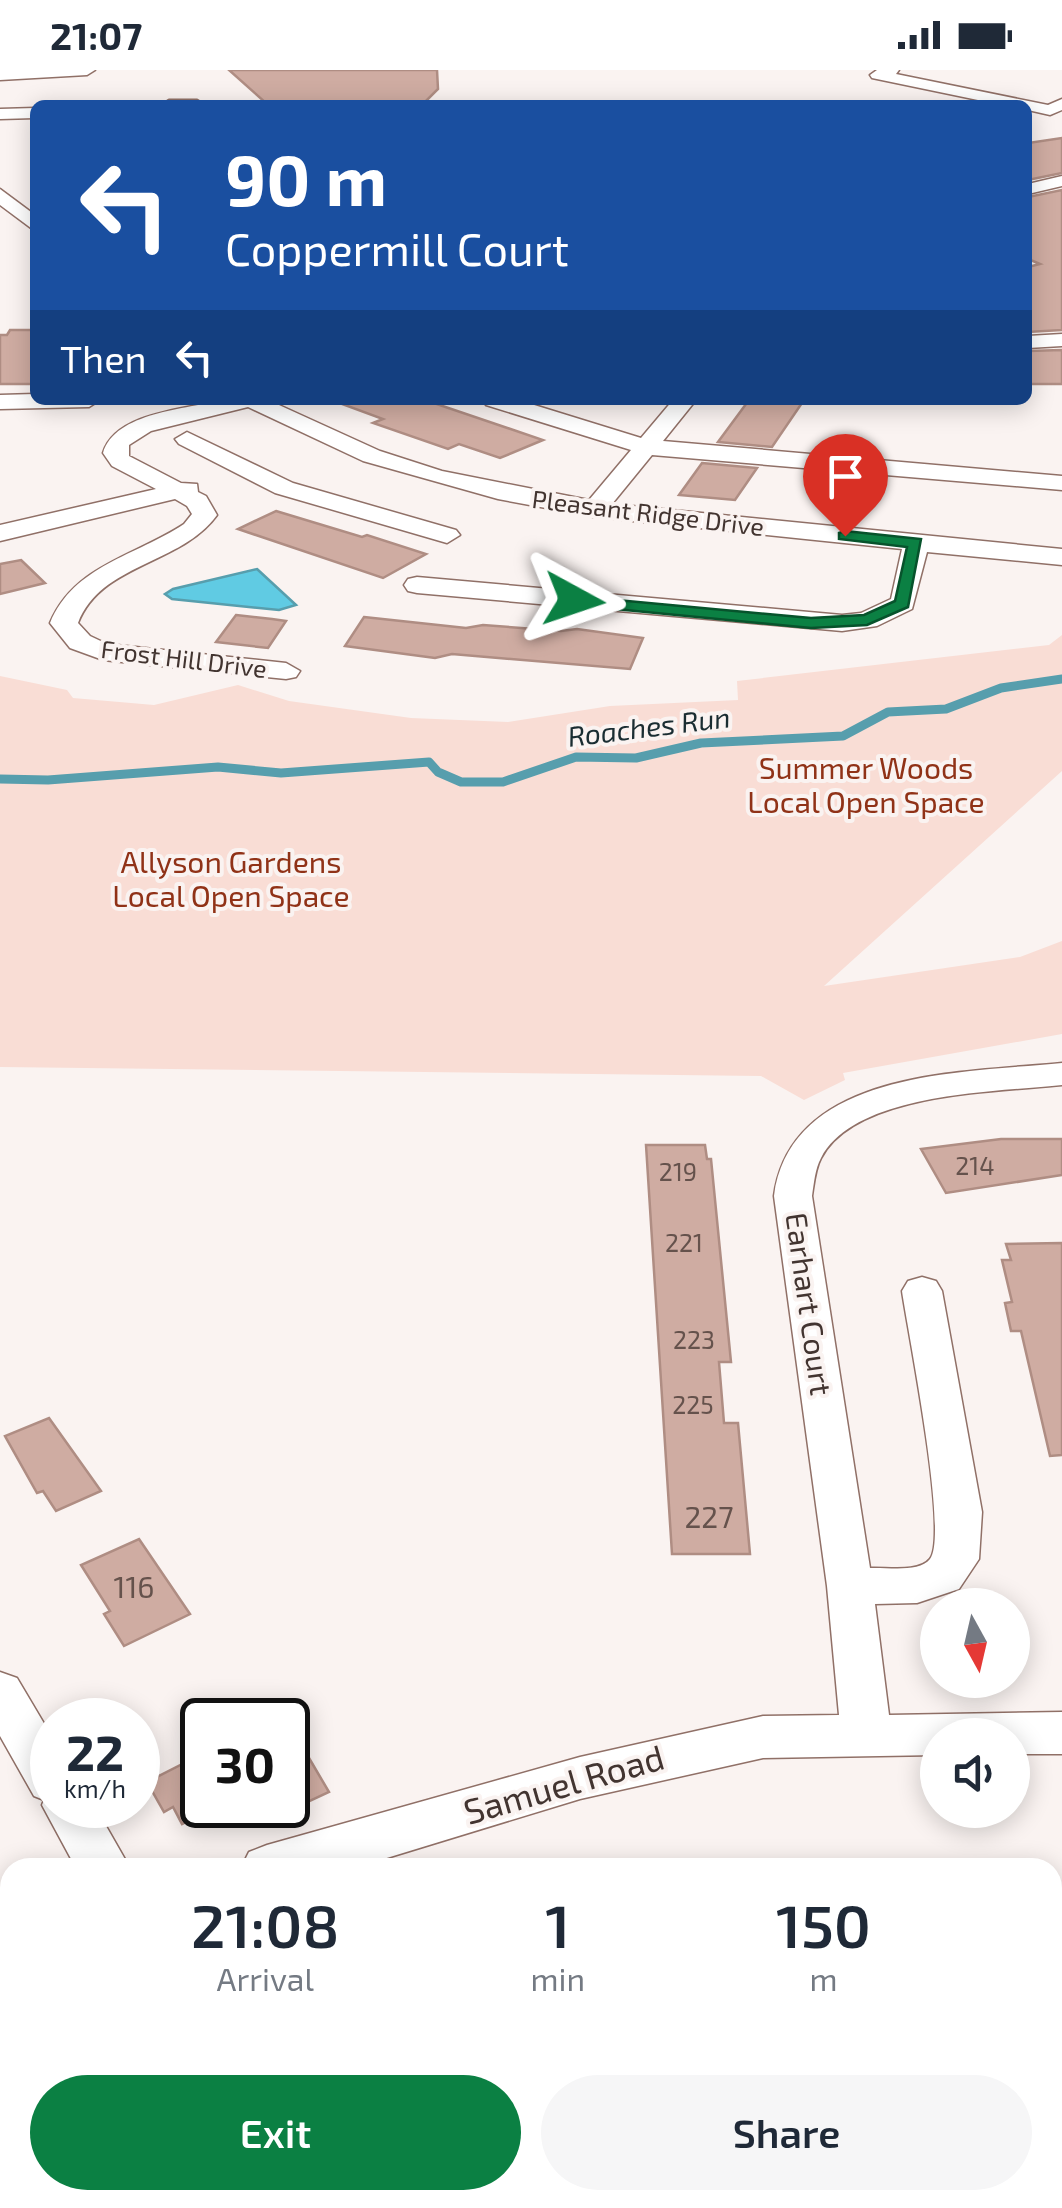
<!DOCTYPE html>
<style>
body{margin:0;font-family:"Exo 2",sans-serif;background:#f6f6f7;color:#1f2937;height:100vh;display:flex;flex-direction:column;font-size:38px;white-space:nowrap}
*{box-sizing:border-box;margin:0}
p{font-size:32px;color:#747a83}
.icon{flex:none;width:55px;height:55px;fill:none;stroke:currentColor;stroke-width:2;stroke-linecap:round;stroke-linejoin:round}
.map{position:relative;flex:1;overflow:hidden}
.sheet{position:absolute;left:0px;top:1788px;width:1062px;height:352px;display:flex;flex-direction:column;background:#fff;border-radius:30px 30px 0 0;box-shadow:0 5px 25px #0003}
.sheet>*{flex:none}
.banner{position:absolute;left:30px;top:30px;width:1002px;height:305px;border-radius:15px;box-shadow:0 5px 25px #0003;background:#1a4fa0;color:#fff;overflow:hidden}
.needle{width:65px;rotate:172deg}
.fabs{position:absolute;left:920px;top:1518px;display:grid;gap:20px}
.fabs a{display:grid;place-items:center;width:110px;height:110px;border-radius:50%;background:#fff;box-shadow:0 5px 25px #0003;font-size:50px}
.speed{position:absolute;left:30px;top:1628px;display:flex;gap:20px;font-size:50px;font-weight:700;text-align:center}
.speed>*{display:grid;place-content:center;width:130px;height:130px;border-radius:50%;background:#fff;box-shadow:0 5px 25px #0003;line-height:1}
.speed small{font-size:25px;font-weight:400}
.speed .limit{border:5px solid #111;border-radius:15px;background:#fff;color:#111}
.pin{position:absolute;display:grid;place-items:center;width:85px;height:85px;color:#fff;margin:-102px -42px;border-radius:50% 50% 50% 0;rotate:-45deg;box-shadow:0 0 10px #0007}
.pin .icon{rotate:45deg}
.me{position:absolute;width:110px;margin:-55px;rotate:95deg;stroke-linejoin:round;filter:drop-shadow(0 0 8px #0008)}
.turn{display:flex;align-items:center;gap:35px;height:210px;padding:0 30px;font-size:45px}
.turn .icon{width:130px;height:130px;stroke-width:2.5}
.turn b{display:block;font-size:70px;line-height:85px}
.then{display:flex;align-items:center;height:95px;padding:0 30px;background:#0003;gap:20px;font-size:38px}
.eta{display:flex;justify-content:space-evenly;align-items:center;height:170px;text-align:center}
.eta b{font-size:60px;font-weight:600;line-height:70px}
.primary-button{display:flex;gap:20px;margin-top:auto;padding:20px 30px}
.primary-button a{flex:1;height:115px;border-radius:60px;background:#0b8043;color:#fff;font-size:40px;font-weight:600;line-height:115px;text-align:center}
.primary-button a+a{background:#f6f6f7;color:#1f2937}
.status{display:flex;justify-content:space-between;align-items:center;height:70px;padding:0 50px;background:#fff;direction:ltr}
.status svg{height:28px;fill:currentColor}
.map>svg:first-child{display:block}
.green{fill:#f9ddd5}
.water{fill:#60cbe3;stroke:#579ead;stroke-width:2.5}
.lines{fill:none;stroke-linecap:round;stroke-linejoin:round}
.stream{stroke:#579ead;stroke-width:9}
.building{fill:#cfaca2;stroke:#af8d83;stroke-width:2.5}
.minor-casing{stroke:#907067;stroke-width:3}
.minor{fill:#fff;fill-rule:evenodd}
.route{fill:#0b8043;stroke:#07532c;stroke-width:2.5}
.labels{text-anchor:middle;stroke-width:8;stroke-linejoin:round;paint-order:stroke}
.far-street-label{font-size:25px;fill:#423430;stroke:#faf3f1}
.number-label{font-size:25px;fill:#65524c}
.far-water-label{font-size:28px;font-style:italic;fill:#1a2d32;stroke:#faf3f1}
.park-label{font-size:30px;fill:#903217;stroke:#faf3f1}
.street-label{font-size:30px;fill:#423430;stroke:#faf3f1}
.near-number-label{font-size:30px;fill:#65524c}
.near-street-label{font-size:35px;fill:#423430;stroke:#faf3f1}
</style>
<div class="status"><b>21:07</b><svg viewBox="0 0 49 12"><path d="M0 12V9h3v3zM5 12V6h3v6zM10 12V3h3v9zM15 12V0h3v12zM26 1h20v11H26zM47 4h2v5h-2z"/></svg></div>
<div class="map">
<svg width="1062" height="2138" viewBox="0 0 1062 2138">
<rect width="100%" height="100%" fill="#faf3f1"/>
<path class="green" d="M1062,565V701L824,916L1020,887L1062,871V964L843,1003L845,1010L804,1030L761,1006L0,997V606L67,620L73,628L154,635L238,615L289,631L411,648L508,652L610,636L738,630L737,611L1049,575Z"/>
<path class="water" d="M257,499L296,535L279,540L172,529L165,524L173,519Z"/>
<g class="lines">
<path class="stream" d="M0,709L48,710L218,697L281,703L429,692L438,702L461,712H503L576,687L636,688L701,673L843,666L888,642L946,639L1001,618L1062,609"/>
</g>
<g class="building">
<path d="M229,0H437L438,19L422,35L267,34Z"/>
<path d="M1062,68V103L1028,110V73Z"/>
<path d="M1062,120V260L1028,262V197L1040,194L1028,189V127Z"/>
<path d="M10,260H35V314H0V265H7Z"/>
<path d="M1062,280V314H1028V281Z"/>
<path d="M343,330H425L543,370L500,388L459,374L448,379L373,353L383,349L342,334Z"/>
<path d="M749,330H804L772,377L718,372Z"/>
<path d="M702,393L757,398L735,430L679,425Z"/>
<path d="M276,441L362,467L367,465L426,484L383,508L238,459Z"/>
<path d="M21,490L45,513L0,524V494Z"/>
<path d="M236,545L272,549L286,551L268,578L216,572Z"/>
<path d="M364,547L466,558L483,555L561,561L577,559L643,568L630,599L452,584L435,588L345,576Z"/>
<path d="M1001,1069H1062V1105L946,1123L921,1079Z"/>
<path d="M646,1075H705L707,1089H711L731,1292H719L724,1353H738L750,1484H672Z"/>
<path d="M1062,1173V1385L1050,1386L1021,1261H1011L1005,1233L1012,1232L1002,1190H1011L1006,1174Z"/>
<path d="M49,1348L101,1421L56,1441L43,1421L37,1423L5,1366Z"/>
<path d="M139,1469L190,1544L124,1576L104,1544L110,1541L81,1495Z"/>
<path d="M202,1684V1744L182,1754L173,1737L164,1742L147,1712Z"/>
<path d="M309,1688L329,1722L297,1737L288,1721V1697Z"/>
</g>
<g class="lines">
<g class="minor-casing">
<g id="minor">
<path d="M0,0H95L87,5L0,10Z"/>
<path d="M877,0H899L896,4L1048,35L1062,29V40L1050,45L1028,40V35H1002L872,8L870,5Z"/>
<path d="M169,30H197L205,35H161Z"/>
<path d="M35,38V48L0,49V39Z"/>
<path d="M1062,106V116L1028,124V114Z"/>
<path d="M0,119L35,145V161L0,135Z"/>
<path d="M1062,264V276L1028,278V266Z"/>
<path d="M35,324V330H100L89,337L0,339V325Z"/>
<path d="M223,330H268L380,381L442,401L589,430L631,380L486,335L483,330H518L641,368L673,330H696L663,371L1062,406V420L652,385L612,434L1062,479V495L927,482L912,539L877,556L842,561L417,523L408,521L404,515L408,509L417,507L842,545L861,543L891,529L902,479L594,447L498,429L363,391L248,337L151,361L129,375V386L181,413L197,414L198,422L206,426L217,445C181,495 101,493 78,553L90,566L107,574L286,593L300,601L296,607L286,609L103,590L70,578L50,553C74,495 136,486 184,454L192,444L187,436L175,429L0,471V455L156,419L112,396L103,383C115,342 187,339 223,330Z"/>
<path d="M187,362L293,413L456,460L460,465L447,473L275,423L179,374L175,369Z"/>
<path d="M1062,993V1015C998,1022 855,1022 821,1088C815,1099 814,1113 812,1126L870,1498C887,1497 919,1503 930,1489C949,1465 908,1262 902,1221L908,1211L922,1207L936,1211L942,1221L982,1442L979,1489L959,1519L917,1533L875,1534L889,1645L1062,1642V1684H1012V1665H938V1685L763,1688L580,1729L354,1798H241L249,1782L267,1775L580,1687L763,1646L839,1645L827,1516L774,1126C791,999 964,1003 1062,993Z"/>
<path d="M0,1602L17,1608L52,1667V1735H94L130,1798H76L42,1735L44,1730L34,1726L0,1666Z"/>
<path d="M266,2130H326L330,2138H269Z"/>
</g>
</g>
<use href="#minor" class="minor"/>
</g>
<path class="route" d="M845,461L921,469L908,537L867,555L811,558L574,535L566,530L574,526L811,548L864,545L895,531L907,477L839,469V463Z"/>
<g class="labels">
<g class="far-street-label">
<text transform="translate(648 443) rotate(7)" y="9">Pleasant Ridge Drive</text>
<text transform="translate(184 589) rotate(7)" y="9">Frost Hill Drive</text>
</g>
<g class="number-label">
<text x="975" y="1105">214</text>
<text x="678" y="1111">219</text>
<text x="684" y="1182">221</text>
<text x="694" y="1279">223</text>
<text x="693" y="1344">225</text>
</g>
<g class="far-water-label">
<text transform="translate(649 657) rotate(-7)" y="10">Roaches Run</text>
</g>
<g class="park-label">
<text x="866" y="709">Summer Woods<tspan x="866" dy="34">Local Open Space</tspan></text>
<text x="231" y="803">Allyson Gardens<tspan x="231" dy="34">Local Open Space</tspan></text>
</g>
<g class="street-label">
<text transform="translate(808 1234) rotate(82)" y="10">Earhart Court</text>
</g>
<g class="near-number-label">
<text x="709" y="1458">227</text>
<text x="134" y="1528">116</text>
</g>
<g class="near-street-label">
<text transform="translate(564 1715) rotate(-16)" y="12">Samuel Road</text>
</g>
</g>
</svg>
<div class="fabs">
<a><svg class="needle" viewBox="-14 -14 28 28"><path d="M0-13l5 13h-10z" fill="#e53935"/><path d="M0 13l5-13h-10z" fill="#747a83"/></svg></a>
<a><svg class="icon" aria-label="sound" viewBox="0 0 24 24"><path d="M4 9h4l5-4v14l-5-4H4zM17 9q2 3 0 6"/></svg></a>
</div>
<div class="speed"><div>22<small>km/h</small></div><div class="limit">30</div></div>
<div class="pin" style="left:845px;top:466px;background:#d93025"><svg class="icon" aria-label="arrive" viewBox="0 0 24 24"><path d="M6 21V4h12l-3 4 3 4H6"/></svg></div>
<svg class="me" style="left:574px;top:530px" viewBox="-20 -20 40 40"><path d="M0-17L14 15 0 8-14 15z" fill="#0b8043" stroke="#fff" stroke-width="4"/></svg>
<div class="banner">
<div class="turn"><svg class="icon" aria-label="left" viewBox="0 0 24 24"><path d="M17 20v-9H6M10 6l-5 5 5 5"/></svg><div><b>90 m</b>Coppermill Court</div></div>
<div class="then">Then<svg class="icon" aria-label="left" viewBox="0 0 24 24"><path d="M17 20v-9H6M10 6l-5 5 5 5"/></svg></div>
</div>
<section class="sheet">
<div class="eta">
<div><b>21:08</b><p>Arrival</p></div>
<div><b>1</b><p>min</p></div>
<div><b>150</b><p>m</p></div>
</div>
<div class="primary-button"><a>Exit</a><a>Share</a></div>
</section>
</div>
